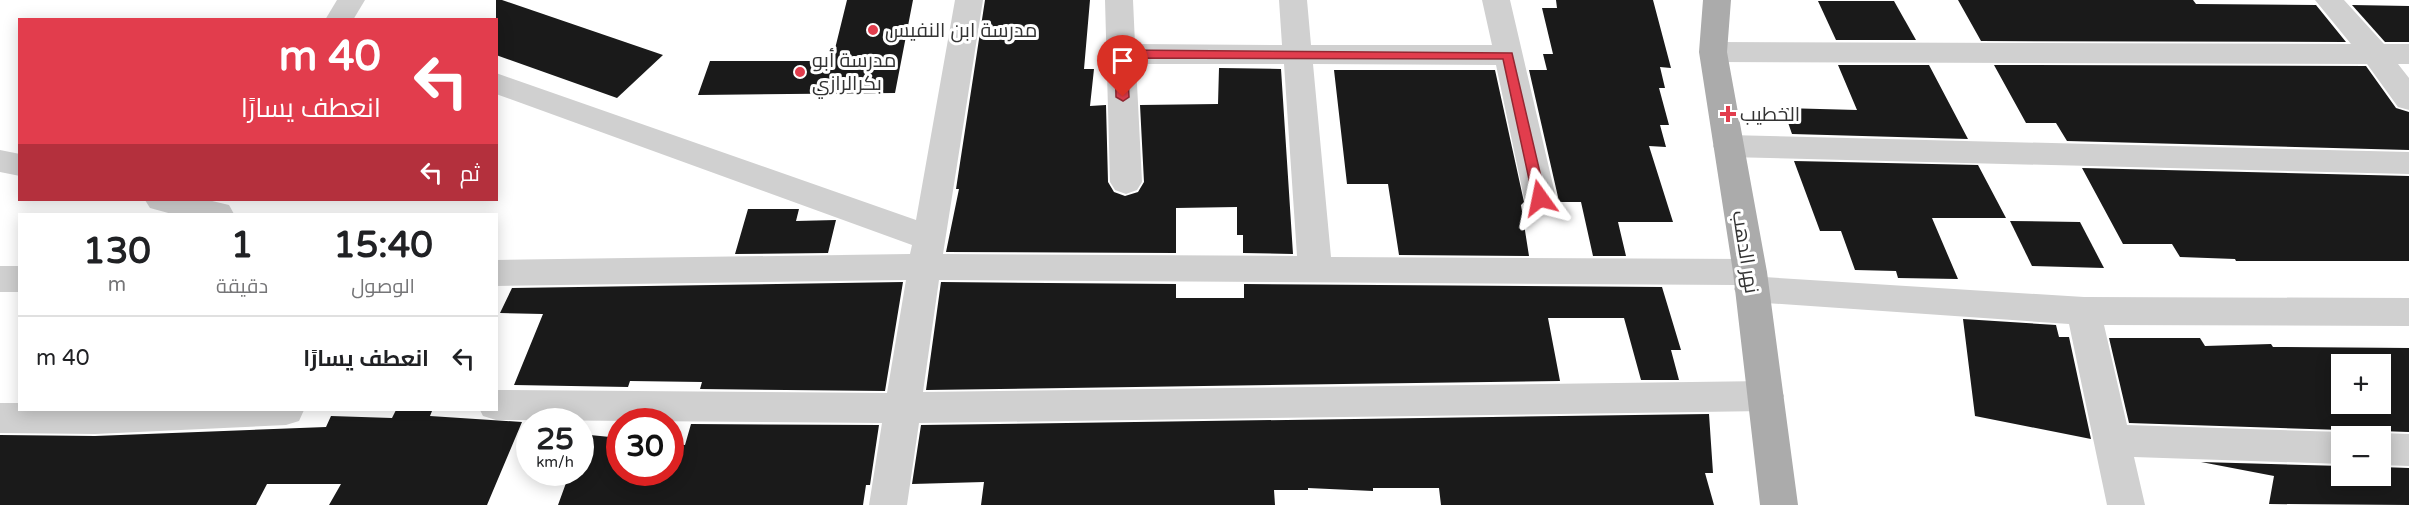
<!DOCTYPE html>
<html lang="ar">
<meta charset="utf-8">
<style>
body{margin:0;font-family:"Varela Round",Cairo,sans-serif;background:#f6f6f6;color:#202124;direction:rtl;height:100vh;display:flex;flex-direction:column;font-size:22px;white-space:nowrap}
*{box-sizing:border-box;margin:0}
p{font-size:20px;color:#757577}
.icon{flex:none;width:33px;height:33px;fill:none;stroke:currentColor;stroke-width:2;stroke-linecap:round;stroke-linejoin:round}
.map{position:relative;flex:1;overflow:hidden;direction:ltr}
.panel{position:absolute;left:18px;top:213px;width:480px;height:198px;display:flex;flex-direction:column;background:#fff;border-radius:0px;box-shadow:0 3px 15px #0003;direction:rtl}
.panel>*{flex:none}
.banner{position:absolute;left:18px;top:18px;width:480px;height:183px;border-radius:0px;box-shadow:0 3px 15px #0003;direction:rtl;background:#e23d4d;color:#fff;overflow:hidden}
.controls{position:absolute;left:2331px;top:354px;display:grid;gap:12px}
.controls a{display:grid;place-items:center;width:60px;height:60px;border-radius:0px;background:#fff;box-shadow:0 3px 15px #0003;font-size:30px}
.speed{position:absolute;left:516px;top:408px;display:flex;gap:12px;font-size:30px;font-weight:700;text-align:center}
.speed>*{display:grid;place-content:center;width:78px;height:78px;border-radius:50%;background:#fff;box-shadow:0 3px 15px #0003;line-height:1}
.speed small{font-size:15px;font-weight:400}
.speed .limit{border:9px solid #d22;background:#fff;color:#111}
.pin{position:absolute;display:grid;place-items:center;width:51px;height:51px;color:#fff;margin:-62px -26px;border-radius:50% 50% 50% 0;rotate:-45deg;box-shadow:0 0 6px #0007}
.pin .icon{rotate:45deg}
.me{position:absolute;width:66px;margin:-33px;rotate:348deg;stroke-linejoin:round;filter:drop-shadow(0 0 4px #0008)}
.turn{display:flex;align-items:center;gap:21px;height:126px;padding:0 18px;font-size:27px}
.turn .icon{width:78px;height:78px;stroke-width:2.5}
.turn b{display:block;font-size:42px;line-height:51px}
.then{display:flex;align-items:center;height:57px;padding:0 18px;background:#0003;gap:12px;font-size:22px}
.eta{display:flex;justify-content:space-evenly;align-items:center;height:102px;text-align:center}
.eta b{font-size:36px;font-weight:700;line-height:42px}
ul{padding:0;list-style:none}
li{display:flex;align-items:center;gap:18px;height:84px;padding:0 18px;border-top:2px solid #e0e0e0}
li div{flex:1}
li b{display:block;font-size:22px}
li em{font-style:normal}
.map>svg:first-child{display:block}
.building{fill:#1a1a1a;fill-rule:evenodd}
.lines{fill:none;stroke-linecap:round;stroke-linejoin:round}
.minor{fill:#d0d0d0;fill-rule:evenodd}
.major{fill:#ababab;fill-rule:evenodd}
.route{fill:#e23d4d;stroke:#932832;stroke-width:1.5}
.poi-dot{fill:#e23d4d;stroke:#fff;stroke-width:2}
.labels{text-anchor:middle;stroke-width:6;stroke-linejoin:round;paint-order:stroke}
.poi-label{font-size:20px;fill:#333;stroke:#fff;text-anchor:start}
.street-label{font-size:20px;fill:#333;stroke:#fff}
</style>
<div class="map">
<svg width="2409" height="505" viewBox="0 0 2409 505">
<rect width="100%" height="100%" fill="#fff"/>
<g class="building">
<path d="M496,0H502L663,55L617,98L496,55Z"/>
<path d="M847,0H913L895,93L698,95L710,61H832Z"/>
<path d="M985,0H1090L1084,69H1094L1090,106L1106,105L1108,182L1114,192L1125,196L1138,192L1144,182L1140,105L1218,104L1219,68L1281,69L1293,254L1243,253V235H1237V207L1176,208V253L946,252L959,189H956Z"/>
<path d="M1556,0H1653L1671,68L1660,67L1665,88H1659L1669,125H1660L1666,147L1649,146L1673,222H1618L1626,256H1593L1581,202H1556L1558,197L1529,70H1547L1543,54H1553L1542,8H1557Z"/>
<path d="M1958,0H2193L2196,4L2316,5L2346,42L1981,41Z"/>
<path d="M1818,1H1894L1916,40H1836Z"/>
<path d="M2352,5L2409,6V42H2385Z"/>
<path d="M1838,65H1929L1968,139L1792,134L1783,108L1857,110Z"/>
<path d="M1994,65L2366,66L2396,108L2409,112V150L2067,141L2056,123H2026Z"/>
<path d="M1334,70H1495L1524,202L1521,205L1529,256L1399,255L1388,184H1347Z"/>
<path d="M1794,161L1978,165L2006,218H1932L1958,279L1898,278L1896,271L1855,270L1841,231H1820Z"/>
<path d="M2082,168L2409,176V261H2236L2235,259L2180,257L2172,244H2123Z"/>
<path d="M748,209H799L796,221L836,220L828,253L735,254Z"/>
<path d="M2010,221L2080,222L2104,268L2032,266Z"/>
<path d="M903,282L885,391L700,389L702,382L630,381L628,387L514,385L543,314L500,313L512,288Z"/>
<path d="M941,282L1176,284V298H1244V284L1662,287L1681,350H1671L1679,380H1641L1624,318H1548L1560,381L926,390Z"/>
<path d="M1963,319L2056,325L2059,337H2069L2091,439L1975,416Z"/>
<path d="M2109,338H2200L2205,346L2271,344L2273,347L2409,348V432L2380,431L2368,436H2356L2342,430L2129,423ZM2342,364H2380V404H2342Z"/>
<path d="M396,410L432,411L430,416L522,422L487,505H329L341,484H267L256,505H0V435L95,436L326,427L331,416L392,418Z"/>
<path d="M1709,414L1713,473H1705L1714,505H1441L1439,488H1373V491L1308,488V490H1274L1275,505H981L984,482L912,484L921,425Z"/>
<path d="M691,424L879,425L870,485H866L863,505H558L570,472H580V434L620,438V472H670V444L685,445Z"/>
<path d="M2201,462L2342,466V476H2380V467L2409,468V505L2269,504L2274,476Z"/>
</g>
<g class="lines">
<g class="minor">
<path d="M337,0H365L353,20H325Z"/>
<path d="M955,0H983L943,254L1297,256L1284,64H1136L1142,182L1137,190L1126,194L1115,190L1110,182L1105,0H1133L1135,44L1282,45L1279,0H1307L1311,45H1492L1482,0H1510L1556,198L1551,206L1540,210L1529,206L1524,198L1496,65L1313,64L1331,257L1750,259L1762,263L1767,272L1764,277L2084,297L2409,298V326L2104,325L2127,425L2342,432L2354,436H2342V464L2134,457L2145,505H2107L2069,324L1751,302L1739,298L1734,289L1736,285L939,280L923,392L1766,381L1779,385L1784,396L1779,407L1766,411L919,423L907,505H869L882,423L496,420L483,416L480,410H496V390L887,393L906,280L496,286V260L910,254L912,245L496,94V73L916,220Z"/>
<path d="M2315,0H2344L2384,44H2409V64H2398L2409,78V110L2398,107L2367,64L1713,62L1703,59L1699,52L1703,45L1713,42L2351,44Z"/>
<path d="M1728,135L2409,152V174L1728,157L1717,154L1713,146L1717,138Z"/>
<path d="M0,150L20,154V176L0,172Z"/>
<path d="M145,200H208L229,205L234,214H172L150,208Z"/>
<rect x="0" y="266" width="20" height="26"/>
<path d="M0,403H20V410H304L299,421L286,425L95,434L0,433Z"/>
<path d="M2380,433L2409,434V466L2380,465V436H2370Z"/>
</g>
<path class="major" d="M1703,0H1731L1727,52L1767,272L1798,505H1760L1733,272L1699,52Z"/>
</g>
<path class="route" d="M1121,50L1512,53L1546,198L1540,203L1533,198L1503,59L1127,58L1129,97L1123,101L1116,97L1115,54Z"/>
<g class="poi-dot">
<circle cx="873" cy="30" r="6"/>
<circle cx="800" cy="72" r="6"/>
<path d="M1725 105h6v6h6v6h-6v6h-6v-6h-6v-6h6z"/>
</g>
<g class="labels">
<g class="poi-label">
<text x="885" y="37">مدرسة ابن النفيس</text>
<text x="812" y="67">مدرسة أبو<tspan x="812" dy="23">بكرالرازي</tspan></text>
<text x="1740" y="121">الخطيب</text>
</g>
<g class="street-label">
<text transform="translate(1746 252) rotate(81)" y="7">نهر الدهب</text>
</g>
</g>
</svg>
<div class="controls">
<a>+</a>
<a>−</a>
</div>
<div class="speed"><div>25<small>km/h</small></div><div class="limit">30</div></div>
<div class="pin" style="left:1123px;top:97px;background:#d93025"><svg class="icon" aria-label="arrive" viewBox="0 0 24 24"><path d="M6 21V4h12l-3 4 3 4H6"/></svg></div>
<svg class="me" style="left:1540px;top:198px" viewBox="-20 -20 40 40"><path d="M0-17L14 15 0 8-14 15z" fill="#e23d4d" stroke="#fff" stroke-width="4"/></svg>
<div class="banner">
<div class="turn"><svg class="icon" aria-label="left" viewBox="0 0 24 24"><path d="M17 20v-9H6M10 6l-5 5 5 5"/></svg><div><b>40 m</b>انعطف يسارًا</div></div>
<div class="then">ثم<svg class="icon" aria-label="left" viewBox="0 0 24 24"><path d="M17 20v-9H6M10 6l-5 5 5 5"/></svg></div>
</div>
<section class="panel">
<div class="eta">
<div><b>15:40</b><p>الوصول</p></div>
<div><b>1</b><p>دقيقة</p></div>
<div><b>130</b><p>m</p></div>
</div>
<ul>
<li><svg class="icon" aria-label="left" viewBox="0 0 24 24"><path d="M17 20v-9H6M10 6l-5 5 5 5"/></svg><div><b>انعطف يسارًا</b></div><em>40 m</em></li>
</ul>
</section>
</div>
